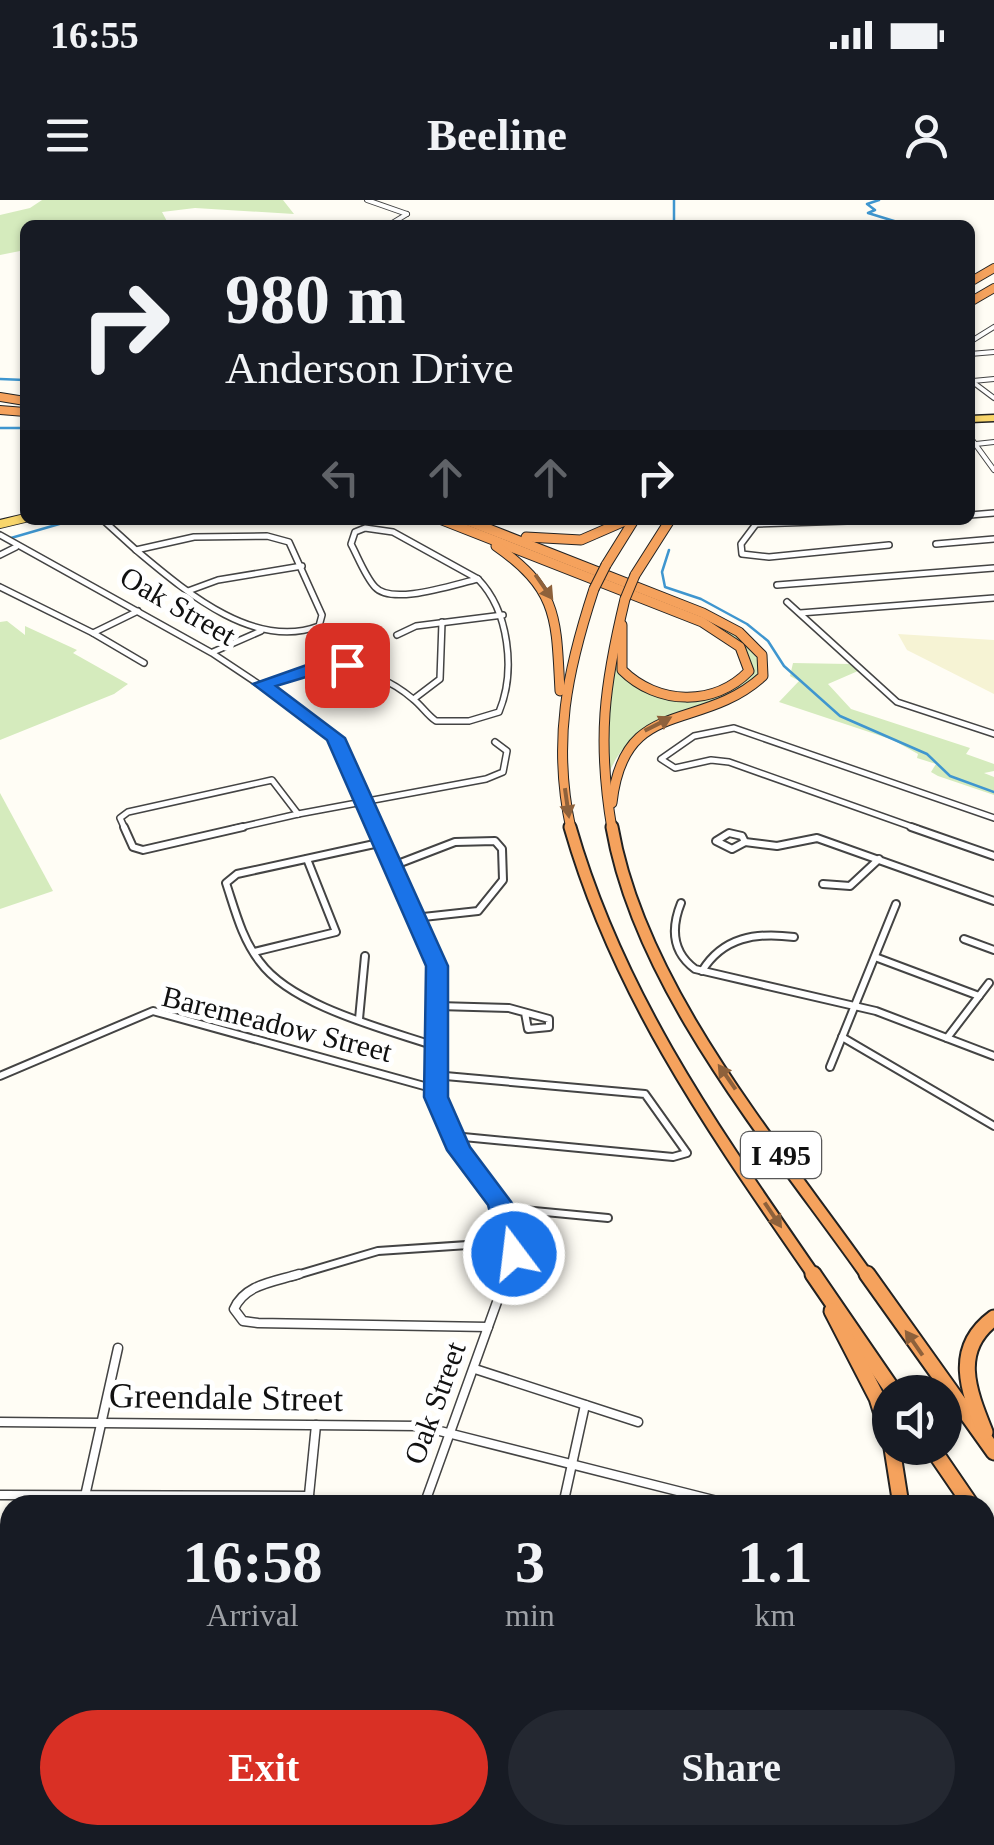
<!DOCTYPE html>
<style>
body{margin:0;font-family:"Times New Roman",serif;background:#242831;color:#f1f3f6;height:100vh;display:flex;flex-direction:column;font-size:38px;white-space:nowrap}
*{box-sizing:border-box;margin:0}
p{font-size:32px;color:#9ea1a6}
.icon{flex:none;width:55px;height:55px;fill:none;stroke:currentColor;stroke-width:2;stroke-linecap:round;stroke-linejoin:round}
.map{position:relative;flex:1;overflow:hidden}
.drawer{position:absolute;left:0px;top:1295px;width:995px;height:350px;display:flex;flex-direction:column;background:#171b24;border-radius:30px 30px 0 0;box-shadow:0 2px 8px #0004}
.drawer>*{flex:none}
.banner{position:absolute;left:20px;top:20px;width:955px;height:305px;border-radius:15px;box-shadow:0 2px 8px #0004;background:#171b24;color:#f1f3f6;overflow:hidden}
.controls{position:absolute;left:872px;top:1175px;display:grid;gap:20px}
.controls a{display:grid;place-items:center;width:90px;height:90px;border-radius:50%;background:#171b24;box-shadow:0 2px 8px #0004;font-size:50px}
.pin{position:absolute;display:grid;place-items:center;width:85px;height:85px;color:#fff;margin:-42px;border-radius:20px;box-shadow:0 5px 15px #0006}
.me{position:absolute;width:110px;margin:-55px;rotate:345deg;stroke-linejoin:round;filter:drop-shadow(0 0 8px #0008)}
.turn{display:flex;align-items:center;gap:35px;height:210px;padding:0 40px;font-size:45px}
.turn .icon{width:130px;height:130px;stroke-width:2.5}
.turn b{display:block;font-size:70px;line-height:85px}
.lanes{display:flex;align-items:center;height:95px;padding:0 40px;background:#0003;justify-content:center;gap:50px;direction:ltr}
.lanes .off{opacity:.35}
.eta{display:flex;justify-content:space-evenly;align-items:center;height:170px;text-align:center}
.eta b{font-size:60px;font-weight:800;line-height:70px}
.primary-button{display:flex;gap:20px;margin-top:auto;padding:20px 40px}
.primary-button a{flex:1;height:115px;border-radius:60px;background:#d93025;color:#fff;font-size:40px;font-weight:800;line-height:115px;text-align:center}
.primary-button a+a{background:#242831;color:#f1f3f6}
.status{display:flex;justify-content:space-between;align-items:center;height:70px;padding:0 50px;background:#171b24;direction:ltr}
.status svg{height:28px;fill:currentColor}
header{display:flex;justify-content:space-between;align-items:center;height:130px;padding:0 40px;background:#171b24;font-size:45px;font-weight:800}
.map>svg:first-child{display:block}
.farmland{fill:#f6f3d4}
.green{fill:#d5ebbd}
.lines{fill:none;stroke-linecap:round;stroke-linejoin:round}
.stream{stroke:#3f96cf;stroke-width:2.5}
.street-far3-casing{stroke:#444;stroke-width:6}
.street-far2-casing{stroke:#444;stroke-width:8}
.street-far1-casing{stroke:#444;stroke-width:10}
.street-casing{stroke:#444;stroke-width:11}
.secondary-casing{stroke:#333;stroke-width:15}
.primary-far1-casing{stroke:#222;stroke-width:9}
.primary-casing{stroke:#222;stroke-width:10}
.highway-far3-casing{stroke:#222;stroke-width:10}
.highway-far2-casing{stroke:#222;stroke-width:11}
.highway-far1-casing{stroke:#222;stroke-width:15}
.highway-casing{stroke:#222;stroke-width:19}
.street-far3{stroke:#fff;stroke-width:4}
.street-far2{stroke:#fff;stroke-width:5}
.street-far1{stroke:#fff;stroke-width:6}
.street{stroke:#fff;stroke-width:8}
.secondary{stroke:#fff6b0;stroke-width:11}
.primary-far1{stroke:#f9d66b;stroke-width:6}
.primary{stroke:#f9d66b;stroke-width:8}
.highway-far3{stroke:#f5a25d;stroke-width:8}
.highway-far2{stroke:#f5a25d;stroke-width:9}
.highway-far1{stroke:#f5a25d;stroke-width:11}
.highway{stroke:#f5a25d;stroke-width:15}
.highway-bridge-casing{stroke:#222;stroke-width:11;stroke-linecap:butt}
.highway-bridge{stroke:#f5a25d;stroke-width:9}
.oneway{fill:#8e613b}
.route{fill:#1a73e8;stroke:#114b97;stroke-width:2.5}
.labels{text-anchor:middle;stroke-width:10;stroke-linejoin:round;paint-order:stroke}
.shield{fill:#fff;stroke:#585858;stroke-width:2.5}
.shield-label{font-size:28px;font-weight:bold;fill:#111}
.street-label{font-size:30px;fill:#111;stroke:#fff}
.near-street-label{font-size:35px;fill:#111;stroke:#fff}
</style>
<div class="status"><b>16:55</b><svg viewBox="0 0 49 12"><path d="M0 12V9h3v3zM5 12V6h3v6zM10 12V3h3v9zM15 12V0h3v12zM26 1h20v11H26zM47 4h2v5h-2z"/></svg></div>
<header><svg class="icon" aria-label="menu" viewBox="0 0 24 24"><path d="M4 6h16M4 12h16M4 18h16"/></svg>Beeline<svg class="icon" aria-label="person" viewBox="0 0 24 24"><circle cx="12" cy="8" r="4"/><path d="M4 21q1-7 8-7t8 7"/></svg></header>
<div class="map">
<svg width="994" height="1645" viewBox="0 0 994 1645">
<rect width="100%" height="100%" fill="#fffdf5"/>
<path class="farmland" d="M898,434L994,440V494L907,450Z"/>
<g class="green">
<path d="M42,0H283L294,14L195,8L162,12L169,25H25V50L0,55V15L30,8Z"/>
<path d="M693,415L725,424L760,458L759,475C749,482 738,492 727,497C675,522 640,512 610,570L607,514L616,459C620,493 695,503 719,492C730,488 741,475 751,467L746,450Z"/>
<path d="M7,421L25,435V426L77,450L73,453L128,484L114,494L0,540V422Z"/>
<path d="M793,463L849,464L858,471L828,484L851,509L970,548L966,554L994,564V571L984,573L994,577V595L938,576L931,572L936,564L917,558L918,554L893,540L779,502L799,481L790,476Z"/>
<path d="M0,593L53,691L0,709Z"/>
</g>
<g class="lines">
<g class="stream">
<path d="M674,0V21L679,25"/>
<path d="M879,0L867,4L875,10L868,13L907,25"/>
<path d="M0,179L25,180"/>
<path d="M0,228H25"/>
<path d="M159,320H193"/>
<path d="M11,338L73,320"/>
<path d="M669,350L662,372L665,387L701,399L747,424L768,441L784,466L840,516L927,554L950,576L994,592"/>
</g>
<g class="street-far3-casing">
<g id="street-far3">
<path d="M367,0L407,14"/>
<path d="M389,25L407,14"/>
<path d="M973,140L994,127"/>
<path d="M970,154L994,152"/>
<path d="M970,180L994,198"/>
<path d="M973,181L994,179"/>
<path d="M970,237L994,270"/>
<path d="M976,244L994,242"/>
</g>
</g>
<g class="street-far2-casing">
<g id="street-far2">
<path d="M970,315L994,313"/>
<path d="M103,320L136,350"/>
<path d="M759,320L741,344L742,354L769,357L889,345"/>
<path d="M756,324L878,320"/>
<path d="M365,328L393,332L478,379C455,384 392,406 375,387C365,376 358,357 351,344L355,332Z"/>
<path d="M0,335L212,453L329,531L374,629"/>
<path d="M267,336L289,342L322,415L319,426C253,451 184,390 136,350L194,337Z"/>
<path d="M936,344L994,339"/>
<path d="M0,355L16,347"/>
<path d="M777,385L994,368"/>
<path d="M0,387L93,433L138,411"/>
<path d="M188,391L218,380L302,366"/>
<path d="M787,402L897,502L994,534"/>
<path d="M800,413L994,398"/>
<path d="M93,433L144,463"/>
<path d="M397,435L416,426L503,415"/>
<path d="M213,452L261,431"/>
<path d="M263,484C317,465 366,459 413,499C422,506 427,515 436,521H469L499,512C516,471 509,411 478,379"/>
<path d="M415,498L440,479L442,422"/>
<path d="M298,614L486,579L503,572L507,551L495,542"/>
<path d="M125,629L120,618L128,612L272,580L298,614"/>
<path d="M233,629L298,614"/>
<path d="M918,629L729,562L711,560L675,568L661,559L694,536L734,528L994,618"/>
</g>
</g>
<g class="street-far1-casing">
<g id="street-far1">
<path d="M124,627L133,647L143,650L243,627"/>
<path d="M373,627L437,766L436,897L459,950L500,1003L514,1054L506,1077"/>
<path d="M911,627L994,656"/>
<path d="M729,633L742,636L745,642L732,649L716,641Z"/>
<path d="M745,642L777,646L817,638L994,701"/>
<path d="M379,643L237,674L226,683C235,710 242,739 260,762C292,806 385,829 435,846"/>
<path d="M390,667L455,642L495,641L502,649L503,680L478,711L414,718"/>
<path d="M823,684L850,686L879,659"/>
<path d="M681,703C671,728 672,752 695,769L876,811L994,856"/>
<path d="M964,739L994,750"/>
<path d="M254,752L336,732L307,659"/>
<path d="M875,757L979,796"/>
<path d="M702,771C723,737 756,732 794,737"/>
<path d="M438,806L509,808L549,819V827L528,829L525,813"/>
<path d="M359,819L365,756"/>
<path d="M842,837L994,926"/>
<path d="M947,838L989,783"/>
<path d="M830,867L896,704"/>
<path d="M434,875L645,894L687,953L673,957L453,936"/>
<path d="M0,876L153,811L435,889"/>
<path d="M503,1008L608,1018"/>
<path d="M290,1077L378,1051L512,1042"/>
</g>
</g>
<g class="street-casing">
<g id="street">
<path d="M299,1074C274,1082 245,1084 234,1109L243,1121L258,1123L488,1127"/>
<path d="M475,1169L638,1222"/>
<path d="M0,1222L420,1226L733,1305"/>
<path d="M0,1295L309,1296"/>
<path d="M426,1300L450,1305"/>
<path d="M83,1305L118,1148"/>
<path d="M308,1305L316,1225"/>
<path d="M424,1305L507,1074"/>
<path d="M563,1305L585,1205"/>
<path d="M64,1645L69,1635"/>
<path d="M170,1645L174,1635"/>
<path d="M283,1645L287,1635"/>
<path d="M398,1645L402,1635"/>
<path d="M514,1645L517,1635"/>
<path d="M630,1645L634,1635"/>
</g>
</g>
<g class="secondary-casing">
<g id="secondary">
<path d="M985,1477L994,1463"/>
<path d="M985,1511L994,1497"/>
<path d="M958,1635L960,1645"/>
<path d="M972,1635L974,1645"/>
<path d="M817,1645L833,1635"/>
<path d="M848,1645L864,1635"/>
<path d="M866,1645L918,1637L947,1645"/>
</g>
</g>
<g class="primary-far1-casing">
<path id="primary-far1" d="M970,219L994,218"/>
</g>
<g class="primary-casing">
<path id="primary" d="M0,324L25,318"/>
</g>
<g class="highway-far3-casing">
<g id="highway-far3">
<path d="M970,82L994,68"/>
<path d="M970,102L994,88"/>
<path d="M0,197L25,201"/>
<path d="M0,210L25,212"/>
</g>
</g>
<g class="highway-far2-casing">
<g id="highway-far2">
<path d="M442,320L702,422L740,447L749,471C714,507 657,505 622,470V425"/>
<path d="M466,320L703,413L739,432L762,455L763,476C699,534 624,495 612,603"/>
<path d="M526,337L581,340L627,320"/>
<path d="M496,346C559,390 556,419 560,491"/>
<path d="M606,365L634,320"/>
<path d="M635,375L670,320"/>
<path d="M571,629C552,542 567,471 594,389"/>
<path d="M612,629C597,540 604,486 625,399"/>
</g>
</g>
<g class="highway-far1-casing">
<g id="highway-far1">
<path d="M570,627C619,798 715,932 815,1077"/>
<path d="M612,627C640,789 775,945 868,1077"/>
</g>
</g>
<g class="highway-casing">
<g id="highway">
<path d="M813,1074L894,1192"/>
<path d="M867,1074L994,1252"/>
<path d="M832,1111L877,1198L890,1239"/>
<path d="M985,1232C968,1190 952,1149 994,1118"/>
<path d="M892,1248L901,1305"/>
<path d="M932,1248L971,1305"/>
<path d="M985,1325L994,1338"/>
<path d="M985,1556L994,1557"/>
</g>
</g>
<use href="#street-far3" class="street-far3"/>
<use href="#street-far2" class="street-far2"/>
<use href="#street-far1" class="street-far1"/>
<use href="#street" class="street"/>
<use href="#secondary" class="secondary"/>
<use href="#primary-far1" class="primary-far1"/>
<use href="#primary" class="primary"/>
<use href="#highway-far3" class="highway-far3"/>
<use href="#highway-far2" class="highway-far2"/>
<use href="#highway-far1" class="highway-far1"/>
<use href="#highway" class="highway"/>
<g class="highway-bridge-casing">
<g id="highway-bridge">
<path d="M594,389L606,365"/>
<path d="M625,399L635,375"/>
</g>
</g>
<use href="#highway-bridge" class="highway-bridge"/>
</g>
<defs><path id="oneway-solid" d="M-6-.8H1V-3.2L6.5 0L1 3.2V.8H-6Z" transform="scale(2.5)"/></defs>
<g class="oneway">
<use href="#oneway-solid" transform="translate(544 387) rotate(55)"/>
<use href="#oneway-solid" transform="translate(658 524) rotate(-27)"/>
<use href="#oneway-solid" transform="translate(567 603) rotate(82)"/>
<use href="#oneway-solid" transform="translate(727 877) rotate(-125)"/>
<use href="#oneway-solid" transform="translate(773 1015) rotate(56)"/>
<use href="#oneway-solid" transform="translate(914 1143) rotate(-125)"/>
</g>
<path class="route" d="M347,459L356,465L354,469L326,471L276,486L345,538L448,766V897L470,947L512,1003L527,1054L514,1064L501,1054L488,1005L447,950L424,897L426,766L327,540L253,484L318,461Z"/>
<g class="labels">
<rect class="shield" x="741" y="932" width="80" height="46" rx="8"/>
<g class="shield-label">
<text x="781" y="965">I 495</text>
</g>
<g class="street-label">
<text transform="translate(178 406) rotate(30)" y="10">Oak Street</text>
<text transform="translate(277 824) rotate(14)" y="10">Baremeadow Street</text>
<text transform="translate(435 1203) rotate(-70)" y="10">Oak Street</text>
</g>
<g class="near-street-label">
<text transform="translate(226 1197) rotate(1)" y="12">Greendale Street</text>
</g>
</g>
</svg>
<div class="controls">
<a><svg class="icon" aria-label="sound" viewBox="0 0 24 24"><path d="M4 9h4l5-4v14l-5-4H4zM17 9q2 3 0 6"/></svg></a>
</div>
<div class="pin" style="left:347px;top:465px;background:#d93025"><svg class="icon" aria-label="arrive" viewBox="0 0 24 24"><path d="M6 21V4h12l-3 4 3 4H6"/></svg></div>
<svg class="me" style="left:514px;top:1054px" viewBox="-20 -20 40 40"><circle r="17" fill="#1a73e8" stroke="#fff" stroke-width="3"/><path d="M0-11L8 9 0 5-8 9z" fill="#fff"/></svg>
<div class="banner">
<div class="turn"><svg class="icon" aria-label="right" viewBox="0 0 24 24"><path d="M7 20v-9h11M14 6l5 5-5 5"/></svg><div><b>980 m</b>Anderson Drive</div></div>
<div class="lanes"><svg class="icon off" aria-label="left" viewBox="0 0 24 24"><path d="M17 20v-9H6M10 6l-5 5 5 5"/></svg><svg class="icon off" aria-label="ahead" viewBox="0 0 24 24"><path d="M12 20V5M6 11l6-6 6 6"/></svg><svg class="icon off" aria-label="ahead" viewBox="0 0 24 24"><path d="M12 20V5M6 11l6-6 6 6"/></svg><svg class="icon" aria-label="right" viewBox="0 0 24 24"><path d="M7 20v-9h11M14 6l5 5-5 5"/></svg></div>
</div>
<section class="drawer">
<div class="eta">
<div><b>16:58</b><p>Arrival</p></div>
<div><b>3</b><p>min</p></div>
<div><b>1.1</b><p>km</p></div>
</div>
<div class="primary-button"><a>Exit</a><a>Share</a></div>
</section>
</div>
